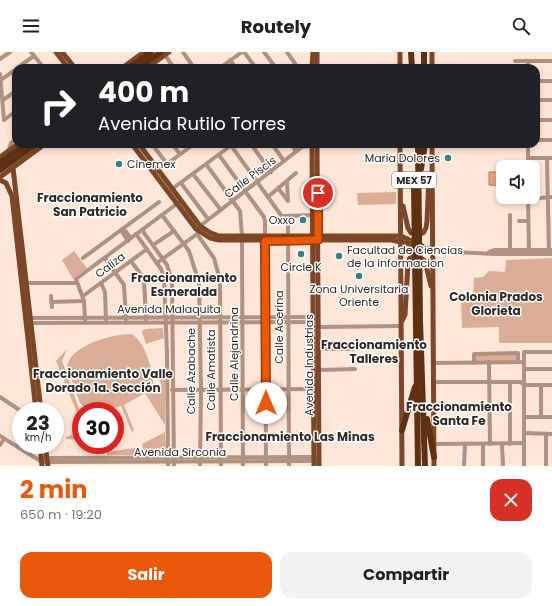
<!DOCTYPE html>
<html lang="es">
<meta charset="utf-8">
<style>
body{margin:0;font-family:Poppins,sans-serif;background:#f2f2f2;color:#202124;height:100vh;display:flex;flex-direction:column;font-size:15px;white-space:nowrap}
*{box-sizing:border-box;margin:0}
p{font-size:13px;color:#757577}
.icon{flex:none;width:22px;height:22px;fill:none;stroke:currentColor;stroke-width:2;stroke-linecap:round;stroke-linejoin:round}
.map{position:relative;height:414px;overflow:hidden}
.panel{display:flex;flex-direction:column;background:#fff;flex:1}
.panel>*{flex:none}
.banner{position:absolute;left:12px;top:12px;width:528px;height:84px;border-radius:12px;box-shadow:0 2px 6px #0003;background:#202124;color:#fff;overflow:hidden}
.controls{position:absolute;left:496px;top:108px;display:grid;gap:8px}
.controls a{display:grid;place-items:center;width:44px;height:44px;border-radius:8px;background:#fff;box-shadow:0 2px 6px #0003;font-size:20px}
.speed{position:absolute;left:12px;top:350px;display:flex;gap:8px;font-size:20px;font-weight:700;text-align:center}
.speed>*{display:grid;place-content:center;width:52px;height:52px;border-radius:50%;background:#fff;box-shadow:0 2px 6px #0003;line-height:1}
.speed small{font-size:10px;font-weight:400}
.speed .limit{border:6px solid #d22;background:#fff;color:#111}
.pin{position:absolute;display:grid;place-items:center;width:34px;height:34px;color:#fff;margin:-17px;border:2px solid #fff;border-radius:50%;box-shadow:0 1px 4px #0007}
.me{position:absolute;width:44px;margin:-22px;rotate:0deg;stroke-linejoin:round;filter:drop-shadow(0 0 3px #0008)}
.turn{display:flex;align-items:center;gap:14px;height:84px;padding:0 20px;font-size:18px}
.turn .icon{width:52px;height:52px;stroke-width:2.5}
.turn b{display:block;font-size:28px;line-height:34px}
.round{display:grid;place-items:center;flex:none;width:42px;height:42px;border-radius:12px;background:#f2f2f2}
.headline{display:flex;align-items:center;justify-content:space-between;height:68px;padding:0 20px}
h1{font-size:24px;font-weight:700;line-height:30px;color:#ea580c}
.primary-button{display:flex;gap:8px;margin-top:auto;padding:8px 20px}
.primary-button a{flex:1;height:46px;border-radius:12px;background:#ea580c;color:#fff;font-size:16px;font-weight:700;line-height:46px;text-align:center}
.primary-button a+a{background:#f2f2f2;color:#202124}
header{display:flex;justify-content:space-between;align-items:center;height:52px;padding:0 20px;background:#fff;font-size:18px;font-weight:700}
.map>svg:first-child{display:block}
.green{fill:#d9ad96}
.water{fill:#eba47c;stroke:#b37f61}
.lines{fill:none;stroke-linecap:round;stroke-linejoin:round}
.minor{stroke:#b19281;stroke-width:4}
.major{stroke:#7c4728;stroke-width:5}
.highway{stroke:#603013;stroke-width:6}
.route-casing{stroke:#983908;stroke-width:10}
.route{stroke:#ea580c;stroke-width:7}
.poi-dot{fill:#387f88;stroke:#fff;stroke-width:1.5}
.labels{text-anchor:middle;stroke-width:3;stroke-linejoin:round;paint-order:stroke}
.shield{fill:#fff;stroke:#6e6865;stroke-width:1}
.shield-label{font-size:10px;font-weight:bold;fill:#302823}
.poi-label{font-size:11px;fill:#302823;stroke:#fff;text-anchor:end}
.street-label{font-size:11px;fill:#302823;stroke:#fff}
.neighbourhood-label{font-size:12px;font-weight:bold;fill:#302823;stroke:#fff}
</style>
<header><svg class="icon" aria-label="menu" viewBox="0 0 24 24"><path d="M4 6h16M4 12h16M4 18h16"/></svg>Routely<svg class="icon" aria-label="search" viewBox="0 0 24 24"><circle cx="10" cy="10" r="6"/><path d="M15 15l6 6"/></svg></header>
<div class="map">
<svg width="552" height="414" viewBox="0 0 552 414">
<rect width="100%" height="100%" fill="#fee6d9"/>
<g class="green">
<path d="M396,140V152L358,153L357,141Z"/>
<path d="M74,199L87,216L73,227L62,208Z"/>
<path d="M552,206V291H499V275L462,276L461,248L473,247L474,226L483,225L489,219L505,220L506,208Z"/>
<path d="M163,276L164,286L146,292L142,280L144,277Z"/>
<path d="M131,282C143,286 154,319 153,331L162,334L157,322L165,319V373L145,341L124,353L134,378L132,380L121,354C107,358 90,364 80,351L67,315C70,293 113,282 131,282Z"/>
<path d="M67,297L62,309L81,362L80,368L56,309Z"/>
<path d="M516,302V309H475V303Z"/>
<path d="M79,380L81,388L66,387V385Z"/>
<path d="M165,380L166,403L144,402L142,392Z"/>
<path d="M135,396L139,403H107V400Z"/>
</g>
<path class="water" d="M489,120H503V134L489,133Z"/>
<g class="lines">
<g class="minor">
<path d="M31,0L44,16"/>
<path d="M183,0L194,16"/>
<path d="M244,0L256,16"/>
<path d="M264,0L276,16"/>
<path d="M287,0L298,16"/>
<path d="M165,3L174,16"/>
<path d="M0,7L10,0"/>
<path d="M230,8L236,16"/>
<path d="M515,9H552"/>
<path d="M528,9V16"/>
<path d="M17,16L34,4"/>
<path d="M220,16L242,0"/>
<path d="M0,22L4,68"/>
<path d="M1,28L16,17"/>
<path d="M536,29H552"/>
<path d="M3,48L16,39"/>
<path d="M536,48H552"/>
<path d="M4,68L16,59"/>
<path d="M536,68H552"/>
<path d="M536,88H552"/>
<path d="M152,92L167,112"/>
<path d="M172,92L180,102"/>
<path d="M230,92L288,173L289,414"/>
<path d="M251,92L271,120"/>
<path d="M272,92L284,109"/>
<path d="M291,92L296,99"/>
<path d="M528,92V115"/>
<path d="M8,100L11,91L16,87"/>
<path d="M219,103L264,165L265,170L266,414"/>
<path d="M528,106H552"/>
<path d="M547,107L549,202"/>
<path d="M206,112L240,159L242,184"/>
<path d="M155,121L194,92"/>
<path d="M193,122L221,158"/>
<path d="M181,131L208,167"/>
<path d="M278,136L288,149L287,129"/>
<path d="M172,137L233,92"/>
<path d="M269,144L296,121"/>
<path d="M528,145L529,201"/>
<path d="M528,147L552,145"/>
<path d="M162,163L189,199L199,231L201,338L200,414"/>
<path d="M284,164L313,163"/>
<path d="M519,169H528"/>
<path d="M200,174L302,95L312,94"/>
<path d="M123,176L131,186"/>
<path d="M121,178L128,189"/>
<path d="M142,178L167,213L172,229L174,414"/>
<path d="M136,182L161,217L164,225L167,300L168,414"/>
<path d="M197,182L214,206L220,228L221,414"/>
<path d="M242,189L243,414"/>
<path d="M153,193L174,179"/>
<path d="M510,198V163"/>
<path d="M433,199L495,202H552"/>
<path d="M489,200L495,198H552"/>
<path d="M83,206L159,150"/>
<path d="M105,206L124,233L126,268"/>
<path d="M131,209L144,227L146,268"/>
<path d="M157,211L197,182"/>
<path d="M26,231H76"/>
<path d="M101,231L105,240L106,268"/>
<path d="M51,244L52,255"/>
<path d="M83,244L147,197"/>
<path d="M51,250L84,249"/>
<path d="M27,266L313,265"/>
<path d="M85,268L84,249L76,227L178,151"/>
<path d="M30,271L313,270"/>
<path d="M319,275L401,274"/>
<path d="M319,297H353"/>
<path d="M489,310L490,392"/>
<path d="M434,311L524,310"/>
<path d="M474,311V302L518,301V310"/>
<path d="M524,317H552"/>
<path d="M319,318L355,317"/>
<path d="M434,330H521L524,333H552"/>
<path d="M541,333V365"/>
<path d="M172,338L313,337"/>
<path d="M0,345L21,359"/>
<path d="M524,365H552"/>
<path d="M524,381L552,382"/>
<path d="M546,382V414"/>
<path d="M0,384L42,410L316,409"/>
<path d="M434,392L524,391"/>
<path d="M483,392V414"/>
<path d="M502,392L503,414"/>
<path d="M510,392V331"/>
<path d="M0,393L4,387"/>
<path d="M45,406L317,405"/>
<path d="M464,414L465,392"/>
<path d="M524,414V300H552"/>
</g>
<g class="major">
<path d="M56,0L68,16"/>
<path d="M62,0L75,16"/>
<path d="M400,0V16"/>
<path d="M432,0V16"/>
<path d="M122,16L144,0"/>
<path d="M147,16L169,0"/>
<path d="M312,16L313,0"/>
<path d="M317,16V0"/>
<path d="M132,92L196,177L210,186L219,188H392L409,192L433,202"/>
<path d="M139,92L200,174L211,181L219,184H401L433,199"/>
<path d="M312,92L314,414"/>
<path d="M317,92L319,414"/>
<path d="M400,92L402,414"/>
<path d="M432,92L434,414"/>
<path d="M0,105L18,92"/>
<path d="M13,116L41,359"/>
<path d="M0,125L45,92"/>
<path d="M0,128L6,131L12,144L36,359"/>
<path d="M403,154L408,176L411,181L417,183L423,181L426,176L427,169L429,124"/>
<path d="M402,269L405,263L408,211L410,206L418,204L425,209L431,234"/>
<path d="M40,393L42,414"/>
<path d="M45,393L48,414"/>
</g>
<g class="highway">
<path d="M411,0L412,16"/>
<path d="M424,0V16"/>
<path d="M400,14L401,16"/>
<path d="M129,16L151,0"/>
<path d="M138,16L161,0"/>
<path d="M418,92L420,269L425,414"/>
<path d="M0,111L26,92"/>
<path d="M421,117L425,92"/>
<path d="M0,118L36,92"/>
<path d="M414,134L418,414"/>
<path d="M427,367L434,405"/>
<path d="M402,378L415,335"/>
</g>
</g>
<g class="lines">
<g class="route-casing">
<path id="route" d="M266,351L265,189L318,188V141"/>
</g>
<use href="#route" class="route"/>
</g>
<g class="poi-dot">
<circle cx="448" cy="106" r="4"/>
<circle cx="119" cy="112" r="4"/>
<circle cx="303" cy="168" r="4"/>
<circle cx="301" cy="202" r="4"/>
<circle cx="339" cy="204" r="4"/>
<circle cx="359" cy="224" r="4"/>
</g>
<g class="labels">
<rect class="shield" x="392" y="120" width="44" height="16" rx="3"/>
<g class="shield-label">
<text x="414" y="132">MEX 57</text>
</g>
<g class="poi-label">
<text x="440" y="110">María Dolores</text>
<text x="127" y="116" text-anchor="start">Cinemex</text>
<text x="295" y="172">Oxxo</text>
<text x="347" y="202" text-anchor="start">Facultad de Ciencias<tspan x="347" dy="13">de la informacion</tspan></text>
<text x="301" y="219" text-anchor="middle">Circle K</text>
<text x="359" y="241" text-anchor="middle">Zona Universitaria<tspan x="359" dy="13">Oriente</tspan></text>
</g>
<g class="street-label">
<text transform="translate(250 125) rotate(-37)" y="4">Calle Piscis</text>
<text transform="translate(110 213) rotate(-37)" y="4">Caliza</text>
<text x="169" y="261">Avenida Malaquita</text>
<text transform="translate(279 275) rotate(-90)" y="4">Calle Acerina</text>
<text transform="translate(234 302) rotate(-90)" y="4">Calle Alejandrina</text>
<text transform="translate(309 313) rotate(-90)" y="4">Avenida Industrias</text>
<text transform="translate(211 318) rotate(-90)" y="4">Calle Amatista</text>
<text transform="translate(191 319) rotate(-90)" y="4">Calle Azabache</text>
<text x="180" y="404">Avenida Sirconia</text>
</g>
<g class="neighbourhood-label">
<text x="90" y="150">Fraccionamiento<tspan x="90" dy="14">San Patricio</tspan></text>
<text x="184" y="230">Fraccionamiento<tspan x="184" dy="14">Esmeralda</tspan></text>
<text x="496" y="249">Colonia Prados<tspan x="496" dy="14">Glorieta</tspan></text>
<text x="374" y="297">Fraccionamiento<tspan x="374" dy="14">Talleres</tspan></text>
<text x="103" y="326">Fraccionamiento Valle<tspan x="103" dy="14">Dorado 1a. Sección</tspan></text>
<text x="459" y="359">Fraccionamiento<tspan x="459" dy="14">Santa Fe</tspan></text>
<text x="290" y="389">Fraccionamiento Las Minas</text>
</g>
</g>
</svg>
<div class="controls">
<a><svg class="icon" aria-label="sound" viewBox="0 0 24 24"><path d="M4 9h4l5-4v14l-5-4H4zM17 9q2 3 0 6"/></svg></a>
</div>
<div class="speed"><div>23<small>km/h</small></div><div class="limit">30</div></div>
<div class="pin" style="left:318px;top:141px;background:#d93025"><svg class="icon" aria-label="arrive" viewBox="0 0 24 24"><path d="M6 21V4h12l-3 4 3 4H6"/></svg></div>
<svg class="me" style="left:266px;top:351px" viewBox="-20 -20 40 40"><circle r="19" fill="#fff"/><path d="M0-13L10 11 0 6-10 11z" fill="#ea580c"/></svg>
<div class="banner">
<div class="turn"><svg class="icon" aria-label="right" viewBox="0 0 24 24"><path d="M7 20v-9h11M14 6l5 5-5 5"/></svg><div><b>400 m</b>Avenida Rutilo Torres</div></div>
</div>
</div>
<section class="panel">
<div class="headline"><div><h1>2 min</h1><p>650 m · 19:20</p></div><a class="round" style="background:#d93025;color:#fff"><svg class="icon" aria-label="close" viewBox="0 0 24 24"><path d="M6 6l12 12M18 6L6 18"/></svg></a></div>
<div class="primary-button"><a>Salir</a><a>Compartir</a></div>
</section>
